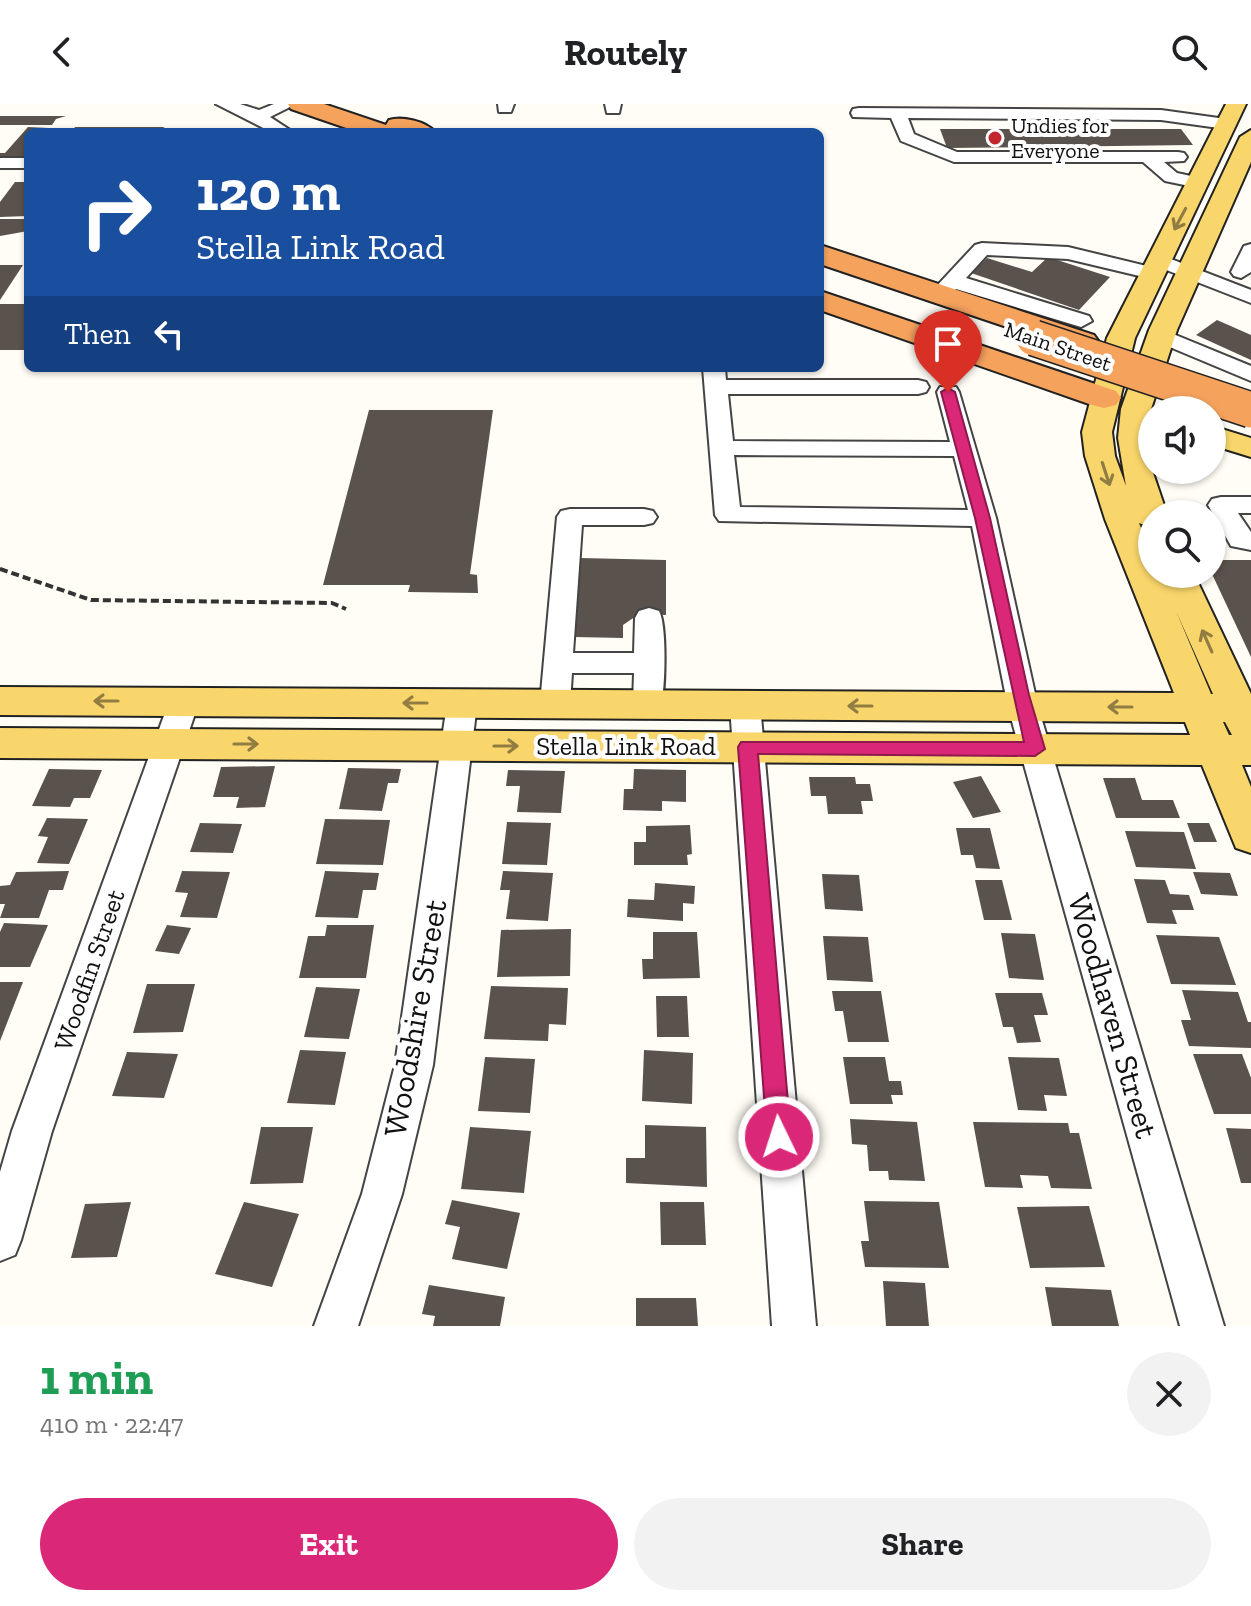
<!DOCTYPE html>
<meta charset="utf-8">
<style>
body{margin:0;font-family:"Zilla Slab",serif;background:#f2f2f2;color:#202124;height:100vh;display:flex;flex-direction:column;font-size:30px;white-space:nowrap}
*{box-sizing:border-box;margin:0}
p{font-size:26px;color:#757577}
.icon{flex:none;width:44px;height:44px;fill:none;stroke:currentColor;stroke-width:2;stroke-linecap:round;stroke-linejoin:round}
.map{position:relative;height:1222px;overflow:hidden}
.panel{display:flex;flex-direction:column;background:#fff;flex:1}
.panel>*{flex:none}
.guide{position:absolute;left:24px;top:24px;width:800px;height:244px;border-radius:12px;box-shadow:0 2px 6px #0004;background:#1a4fa0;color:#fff;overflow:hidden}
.tools{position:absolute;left:1138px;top:292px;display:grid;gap:16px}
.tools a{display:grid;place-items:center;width:88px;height:88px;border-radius:50%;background:#fff;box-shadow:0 2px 6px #0004;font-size:40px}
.pin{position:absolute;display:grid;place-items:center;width:68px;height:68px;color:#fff;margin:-82px -34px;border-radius:50% 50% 50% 0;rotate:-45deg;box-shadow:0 0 8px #0007}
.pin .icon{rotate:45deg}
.me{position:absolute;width:88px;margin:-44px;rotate:356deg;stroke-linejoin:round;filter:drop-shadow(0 0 6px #0008)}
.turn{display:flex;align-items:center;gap:28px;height:168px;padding:0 40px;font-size:36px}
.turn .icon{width:104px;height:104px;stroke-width:2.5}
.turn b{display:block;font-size:56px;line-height:68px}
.then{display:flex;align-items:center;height:76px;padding:0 40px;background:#0003;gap:16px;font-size:30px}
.round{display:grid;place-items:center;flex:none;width:84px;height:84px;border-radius:42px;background:#f2f2f2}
.summary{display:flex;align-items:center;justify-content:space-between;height:136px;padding:0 40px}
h1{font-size:48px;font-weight:800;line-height:60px;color:#1e9e55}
.button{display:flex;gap:16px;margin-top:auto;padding:16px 40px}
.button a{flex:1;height:92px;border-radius:48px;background:#db2777;color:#fff;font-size:32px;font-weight:800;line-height:92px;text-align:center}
.button a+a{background:#f2f2f2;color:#202124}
header{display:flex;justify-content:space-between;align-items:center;height:104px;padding:0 40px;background:#fff;font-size:36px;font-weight:800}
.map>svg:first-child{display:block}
.building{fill:#5a524d}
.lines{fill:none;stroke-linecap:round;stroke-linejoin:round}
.minor-casing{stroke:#444;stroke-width:4}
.major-casing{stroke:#222;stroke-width:4}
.highway-casing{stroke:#222;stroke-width:4}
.path-far1{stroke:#333;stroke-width:3;stroke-dasharray:6 3;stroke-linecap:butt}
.path{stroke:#333;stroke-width:4;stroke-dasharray:8 4;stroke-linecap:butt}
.minor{fill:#fff;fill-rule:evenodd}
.major{fill:#f9d66b;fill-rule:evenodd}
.highway{fill:#f5a25d;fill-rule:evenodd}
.highway-bridge-casing{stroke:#222;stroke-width:38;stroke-linecap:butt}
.highway-bridge{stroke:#f5a25d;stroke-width:35}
.oneway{stroke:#917d42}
.route{fill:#db2777;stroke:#8e194d;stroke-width:2}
.poi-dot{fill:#c4262e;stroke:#fff;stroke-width:3}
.labels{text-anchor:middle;stroke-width:8;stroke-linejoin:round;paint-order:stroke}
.far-poi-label{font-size:22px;fill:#111;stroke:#fff;text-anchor:start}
.far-street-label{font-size:22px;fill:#111;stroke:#fff}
.street-label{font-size:26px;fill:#111;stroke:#fff}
.near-street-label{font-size:32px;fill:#111;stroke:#fff}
</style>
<header><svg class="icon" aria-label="back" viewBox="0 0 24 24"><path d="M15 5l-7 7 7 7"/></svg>Routely<svg class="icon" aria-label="search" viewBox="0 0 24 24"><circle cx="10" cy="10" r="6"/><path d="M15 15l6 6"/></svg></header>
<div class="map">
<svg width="1251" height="1222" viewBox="0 0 1251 1222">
<rect width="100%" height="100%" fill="#fffdf5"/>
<g class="building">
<path d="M0,12H66L56,15L52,21H0Z"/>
<path d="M28,23L48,24L45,28H28V52L24,56L0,57V49H5Z"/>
<path d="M75,23H163L172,28H72Z"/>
<path d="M940,25H1181L1193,41L947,44Z"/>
<path d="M15,78H28V112L0,113V98Z"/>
<path d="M0,115H28V127L0,132Z"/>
<path d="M1048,153L1110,173L1079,206L971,169L987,154L1032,168Z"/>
<path d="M0,161H23L0,196Z"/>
<rect x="0" y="200" width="28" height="46"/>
<path d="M1217,216L1251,231V256L1196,231Z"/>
<path d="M369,306H493L470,470L477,471L478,489L408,488L410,481H323Z"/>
<path d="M581,454L666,456V511L639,510L623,521V534L575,533Z"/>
<path d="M1212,456H1251V553L1212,470Z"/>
<path d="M275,662L265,703L236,704L239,693H213L221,663Z"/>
<path d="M348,664L401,665L398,679H388L382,707L339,705Z"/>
<path d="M49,665L102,666L90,694H74L70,703L32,702Z"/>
<path d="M634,665L686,666V698L662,697V707L623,706L624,685H633Z"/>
<path d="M508,666L565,667L561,709L517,708L520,682H506Z"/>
<path d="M981,672L1001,708L973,714L953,678Z"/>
<path d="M809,673H855L856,680H870L873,697H861L863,710H828L826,692H811Z"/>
<path d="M1103,674H1135L1142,696H1173L1180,714H1116Z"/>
<path d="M47,714L88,715L69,760L37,759L48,733L38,732Z"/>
<path d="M325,715L390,716L383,761L316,760Z"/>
<path d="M507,718L551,719L547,761L502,760Z"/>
<path d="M200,719L242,720L233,749L190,748Z"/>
<path d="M1187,719H1209L1217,738H1194Z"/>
<path d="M690,721L692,750L687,751L688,761H634V738H646V722Z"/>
<path d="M956,724H990L1000,765L976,764L973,751H961Z"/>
<path d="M1125,727L1184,728L1196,765L1136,763Z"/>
<path d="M69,767L63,786H49L39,814H0L5,800H0V782L10,781L16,768Z"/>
<path d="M182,767L230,768L217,814L180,813L188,789L175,788Z"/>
<path d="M325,767L379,769L376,786H363L358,814L315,813Z"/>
<path d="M503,767L553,769L548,817L506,815L510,786H500Z"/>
<path d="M1193,768L1230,769L1238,792L1201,790Z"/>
<path d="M822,770L859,771L863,807L825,805Z"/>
<path d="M1134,775L1165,776L1170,790L1189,791L1194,806H1172L1177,820L1147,819Z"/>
<path d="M975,776H1002L1012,816H984Z"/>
<path d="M655,779L695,782L694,800L683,799V817L627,813L628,795L654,796Z"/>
<path d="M4,819L48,821L30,863H0V828Z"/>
<path d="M167,821L191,824L179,850L155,847Z"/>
<path d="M327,821H374L366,874H299L308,832H325Z"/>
<path d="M571,825L570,872L497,873L501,826Z"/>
<path d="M653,828H697L700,874L643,875L642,855H653Z"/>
<path d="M1001,829L1035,830L1044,876L1009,874Z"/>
<path d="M1156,831L1219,833L1236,881L1171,880Z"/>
<path d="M823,832L868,833L873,878L827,876Z"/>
<path d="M0,878H23L0,937Z"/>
<path d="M147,880H195L183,928L133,929Z"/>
<path d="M491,882L568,884L566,921L549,920L548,937L484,935Z"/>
<path d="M316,883L360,885L349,935L304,933Z"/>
<path d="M1182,886L1238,888L1248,918H1251V944L1189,942L1181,916H1191Z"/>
<path d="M832,887H881L889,938H848L843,907H835Z"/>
<path d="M995,889H1042L1048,911H1034L1041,938L1017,939L1013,923H1003Z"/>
<path d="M656,892H687L689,933H657Z"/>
<path d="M300,946L346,948L335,1001L287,999Z"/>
<path d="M644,946L693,949L692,1000L642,997Z"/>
<path d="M127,948L178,950L164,994L112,992Z"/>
<path d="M1193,950H1242L1251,974V1010H1214Z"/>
<path d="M485,953L535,955L530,1009L478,1007Z"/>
<path d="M843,953H885L889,977H901L903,991H891L893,1000H850Z"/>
<path d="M1008,953L1059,954L1067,992L1044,991L1047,1007L1018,1006Z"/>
<path d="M850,1015L917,1018L925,1077L889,1076L888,1067H869L867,1041L852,1040Z"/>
<path d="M973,1018L1068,1019L1070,1029H1079L1092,1085L1051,1084L1048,1072L1020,1071L1023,1084L985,1083Z"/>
<path d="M645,1021L706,1023L707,1083L626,1079V1054H645Z"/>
<path d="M261,1023H313L303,1079L250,1080Z"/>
<path d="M470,1023L531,1027L524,1089L461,1085Z"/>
<path d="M1226,1024L1251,1025V1079H1241Z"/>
<path d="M452,1096L520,1109L507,1165L452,1155L460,1123L445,1120Z"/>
<path d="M864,1097L939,1098L949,1164L865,1163L861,1137H869Z"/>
<path d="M131,1098L117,1153L71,1154L85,1100Z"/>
<path d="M244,1098L299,1110L272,1183L215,1170Z"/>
<path d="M660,1098H704L706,1141H661Z"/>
<path d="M1089,1102L1105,1163L1030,1164L1017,1103Z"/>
<path d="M883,1177L925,1179L929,1222H886Z"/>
<path d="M429,1181L505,1193L500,1222H433L435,1212L422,1210Z"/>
<path d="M1045,1183L1111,1186L1119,1222H1052Z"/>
<path d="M636,1194H696L698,1222H636Z"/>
</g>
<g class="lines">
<g class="minor-casing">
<g id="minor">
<path d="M216,0H240L259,6L274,0H296L270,13L293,28H271Z"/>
<path d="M498,0H514L511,8H499Z"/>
<path d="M605,0H621L619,9H607Z"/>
<path d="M859,4L1161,6L1226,15L1234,20L1226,25L1161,16L908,14L914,30L957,48H1178L1184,49L1187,53L1184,57L1164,58L1177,69L1205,75L1208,79L1199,84L1165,77L1143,58H954L901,37L891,14L853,13L851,9L853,5Z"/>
<rect x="0" y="54" width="28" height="10"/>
<path d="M982,139L1068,143L1159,165L1162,169L1152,175L1068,155L987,151L966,174L1089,212L1092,217L1081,223L956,185L947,194H933L930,190L933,186L975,141Z"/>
<path d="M1251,140V168L1241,174L1234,172L1231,168L1244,142Z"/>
<path d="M1158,150L1251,186V199L1151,160L1148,156L1151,152Z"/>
<path d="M1161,225L1251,262V277L1153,236L1150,231L1153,226Z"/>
<path d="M703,264H725L726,276H918L926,278L929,283L926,288L918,290H728L733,337L950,338L937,288L940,283H956L959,288L996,414L1038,603L1224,1222H1180L1008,603L972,422L719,417L715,411ZM734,351L954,352L968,406L740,403Z"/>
<path d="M1221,393H1251V409H1238L1251,428V446L1231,442L1208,401L1212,395Z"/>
<path d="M570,405H644L653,407L657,413L653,419L644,421H582L573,549H634L635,514L639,507L649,504L659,507C667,520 666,594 659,608L648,611L637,608L633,600L634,569H572L570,600L566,608L555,611L544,608L540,600L557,413L561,407Z"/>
<path d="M184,587L195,590L199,598L52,1027L21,1136L15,1151L0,1157V1068L12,1027L169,598L173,590Z"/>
<path d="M462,589L473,592L477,600L433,961L402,1090L358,1222H314L362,1090L395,961L447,600L451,592Z"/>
<path d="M745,590L756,593L760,601L816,1222H772L730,601L734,593Z"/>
</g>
</g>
<g class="major-casing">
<g id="major">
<path d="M1226,0H1246L1135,234L1112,328L1115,352L1126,382L1118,334L1121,305L1149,226L1240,33L1251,26V58L1177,226L1151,305L1148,334L1152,366L1167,410H1152V424L1139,419L1152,450V470H1194L1251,590V661H1242L1251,683V749L1236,744L1202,661L0,654V624L1190,631L1185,618L0,611V583L1174,589L1105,415L1085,352L1082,328L1107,234ZM1176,507L1213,590H1211ZM1223,618H1225L1232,631H1229Z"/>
<path d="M1212,322L1251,334V353L1212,341Z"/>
</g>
</g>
<g class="highway-casing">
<g id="highway">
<path d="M288,0H324L386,21L389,16C402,12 426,17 435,28H358L291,5Z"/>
<path d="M820,141L1094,231L1099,238L1094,245L1083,248L1072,245L820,160Z"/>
<path d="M820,187L1116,287L1121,294L1116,301L1104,304L1092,301L820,206Z"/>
</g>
</g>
<path class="path-far1" d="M0,465L6,467"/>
<path class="path" d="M0,465L91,496L332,499L346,505"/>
<use href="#minor" class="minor"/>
<use href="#major" class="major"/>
<use href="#highway" class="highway"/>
<g class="highway-bridge-casing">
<path id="highway-bridge" d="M1034,234L1251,306"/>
</g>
<use href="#highway-bridge" class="highway-bridge"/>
</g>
<defs><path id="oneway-shaft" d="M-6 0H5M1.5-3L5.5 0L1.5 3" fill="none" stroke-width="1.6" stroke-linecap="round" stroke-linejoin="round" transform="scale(2)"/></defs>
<g class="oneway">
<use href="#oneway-shaft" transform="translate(1180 115) rotate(118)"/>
<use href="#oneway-shaft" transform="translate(1106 370) rotate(72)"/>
<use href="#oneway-shaft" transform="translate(1207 537) rotate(-114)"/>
<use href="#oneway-shaft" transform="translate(106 597) rotate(-180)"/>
<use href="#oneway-shaft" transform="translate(415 599) rotate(-180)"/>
<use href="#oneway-shaft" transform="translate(860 602) rotate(-180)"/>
<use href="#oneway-shaft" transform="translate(1120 603) rotate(-180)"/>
<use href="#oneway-shaft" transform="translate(246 640)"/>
<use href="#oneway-shaft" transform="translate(506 642)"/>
</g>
<path class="route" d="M948,284L955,288L990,414L1029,591L1045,645L1035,652L758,650L791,1033L787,1041L779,1045L770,1041L767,1033L738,643L741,638H1024L975,414L941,288Z"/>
<circle class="poi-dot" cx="995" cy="34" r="8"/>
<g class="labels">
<g class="far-poi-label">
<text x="1011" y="29">Undies for<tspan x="1011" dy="25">Everyone</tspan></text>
</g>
<g class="far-street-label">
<text transform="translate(1058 242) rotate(19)" y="8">Main Street</text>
</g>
<g class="street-label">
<text x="626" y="651">Stella Link Road</text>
<text transform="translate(89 866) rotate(-71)" y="9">Woodfin Street</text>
</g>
<g class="near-street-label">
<text transform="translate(1113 912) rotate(74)" y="11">Woodhaven Street</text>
<text transform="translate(415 914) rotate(-80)" y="11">Woodshire Street</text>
</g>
</g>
</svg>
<div class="tools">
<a><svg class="icon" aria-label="sound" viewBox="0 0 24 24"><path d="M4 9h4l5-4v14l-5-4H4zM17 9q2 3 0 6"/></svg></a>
<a><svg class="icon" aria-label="search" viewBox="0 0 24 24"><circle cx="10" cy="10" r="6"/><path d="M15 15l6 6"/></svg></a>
</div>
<div class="pin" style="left:948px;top:288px;background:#d93025"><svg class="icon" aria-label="arrive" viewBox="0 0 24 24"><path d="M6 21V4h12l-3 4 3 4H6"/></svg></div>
<svg class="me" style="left:779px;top:1033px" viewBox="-20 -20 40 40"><circle r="17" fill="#db2777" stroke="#fff" stroke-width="3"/><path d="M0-11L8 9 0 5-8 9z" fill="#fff"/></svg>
<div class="guide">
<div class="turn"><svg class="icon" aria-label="right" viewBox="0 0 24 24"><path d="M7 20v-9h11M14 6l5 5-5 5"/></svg><div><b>120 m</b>Stella Link Road</div></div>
<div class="then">Then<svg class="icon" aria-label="left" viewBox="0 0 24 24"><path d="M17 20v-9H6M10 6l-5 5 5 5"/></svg></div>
</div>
</div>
<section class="panel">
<div class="summary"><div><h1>1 min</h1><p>410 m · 22:47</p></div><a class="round"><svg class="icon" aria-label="close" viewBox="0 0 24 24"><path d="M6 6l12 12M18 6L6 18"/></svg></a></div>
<div class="button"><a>Exit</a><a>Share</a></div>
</section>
